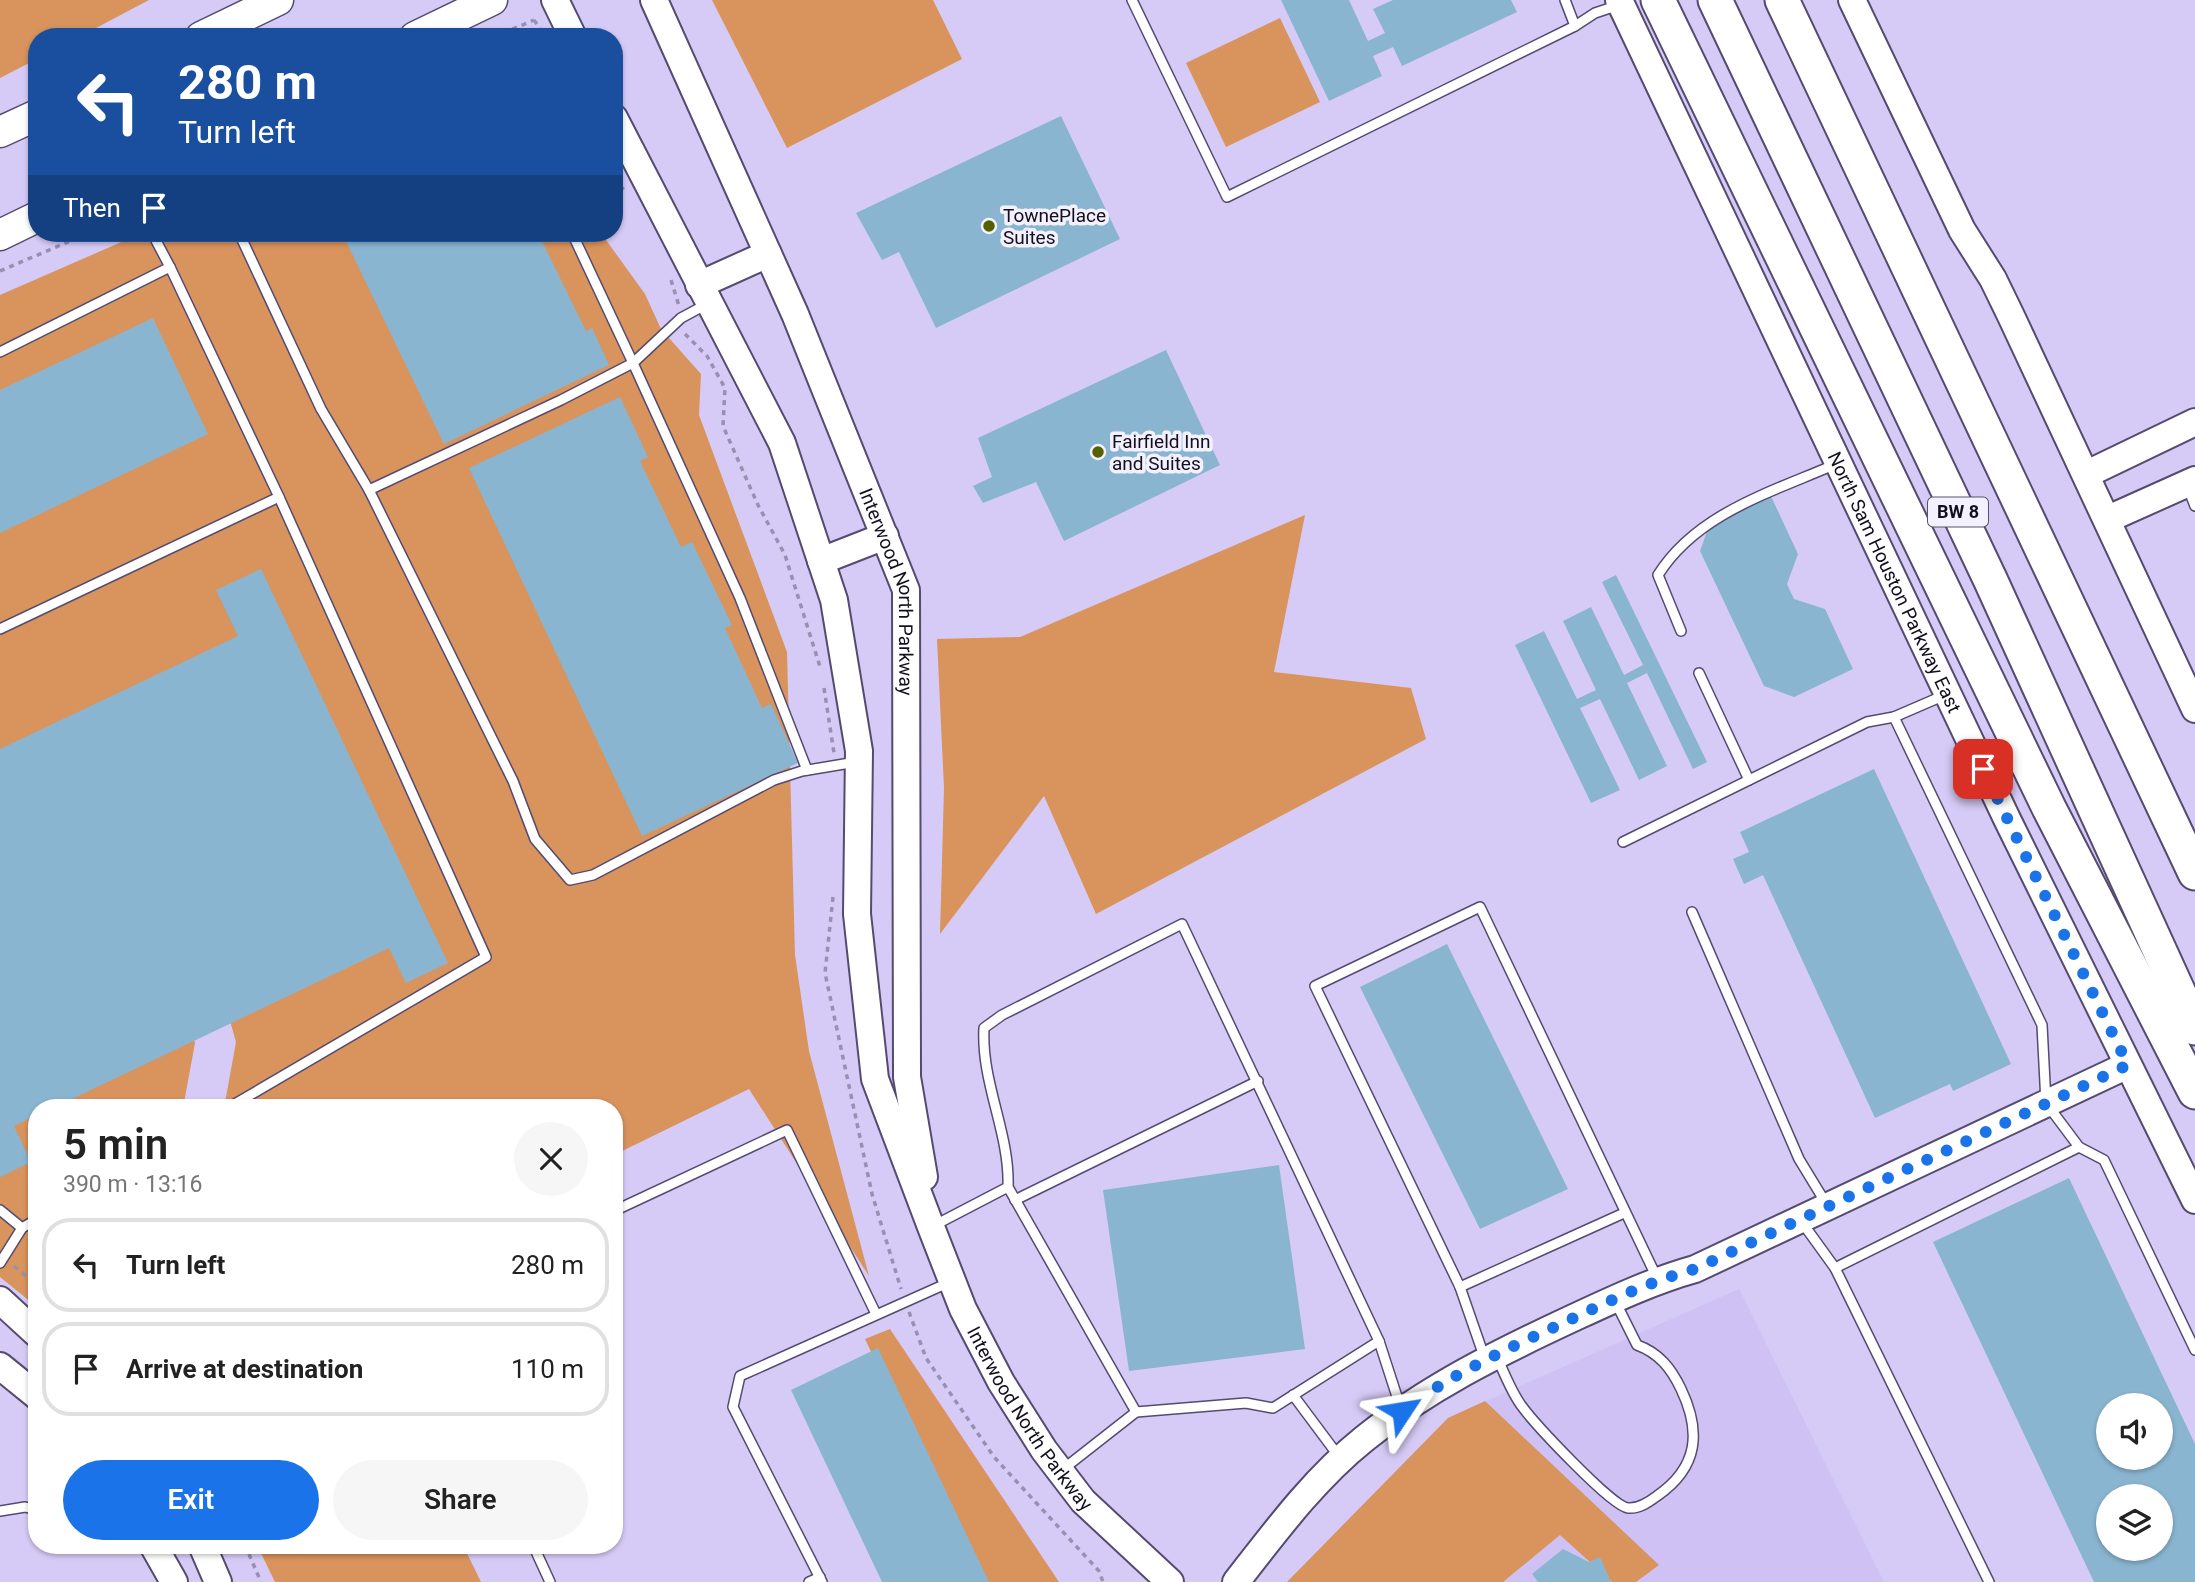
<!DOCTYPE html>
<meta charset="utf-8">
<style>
body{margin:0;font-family:Roboto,sans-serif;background:#f6f6f6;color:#222;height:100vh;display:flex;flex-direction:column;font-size:26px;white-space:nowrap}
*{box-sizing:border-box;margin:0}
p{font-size:23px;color:#767676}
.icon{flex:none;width:38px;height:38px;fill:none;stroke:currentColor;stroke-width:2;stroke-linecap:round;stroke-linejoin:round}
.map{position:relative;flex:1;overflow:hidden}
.details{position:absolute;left:28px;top:1099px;width:595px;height:455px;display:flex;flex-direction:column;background:#fff;border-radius:28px;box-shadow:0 2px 5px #0004}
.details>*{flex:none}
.hud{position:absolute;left:28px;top:28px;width:595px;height:214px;border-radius:28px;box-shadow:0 2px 5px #0004;background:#1a4fa0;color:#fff;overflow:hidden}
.controls{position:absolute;left:2096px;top:1393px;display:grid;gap:14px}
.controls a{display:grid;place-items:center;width:77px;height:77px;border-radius:50%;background:#fff;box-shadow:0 2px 5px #0004;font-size:35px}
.pin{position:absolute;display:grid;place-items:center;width:60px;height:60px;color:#fff;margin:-30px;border-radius:14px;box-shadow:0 4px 10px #0006}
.me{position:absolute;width:77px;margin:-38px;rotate:57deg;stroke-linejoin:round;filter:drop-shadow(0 0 5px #0008)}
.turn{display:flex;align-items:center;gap:24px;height:147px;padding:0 35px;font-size:32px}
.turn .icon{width:91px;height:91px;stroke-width:2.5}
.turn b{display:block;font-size:49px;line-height:60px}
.then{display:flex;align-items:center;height:66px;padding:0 35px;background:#0003;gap:14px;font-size:26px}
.round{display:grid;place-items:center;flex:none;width:74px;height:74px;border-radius:37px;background:#f6f6f6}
.head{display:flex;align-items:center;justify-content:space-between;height:119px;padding:0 35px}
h1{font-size:42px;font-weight:600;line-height:52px}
.primary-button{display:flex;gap:14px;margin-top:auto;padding:14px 35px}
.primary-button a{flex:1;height:80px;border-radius:42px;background:#1a73e8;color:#fff;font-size:28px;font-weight:600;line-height:80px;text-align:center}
.primary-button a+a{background:#f6f6f6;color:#222}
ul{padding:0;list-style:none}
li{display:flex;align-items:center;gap:21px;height:94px;margin:0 14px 10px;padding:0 21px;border:4px solid #e0e0e0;border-radius:28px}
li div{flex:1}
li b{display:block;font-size:26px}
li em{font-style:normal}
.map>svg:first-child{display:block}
.built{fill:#cfc1f4}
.green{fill:#d9935d}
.building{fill:#8ab5d1;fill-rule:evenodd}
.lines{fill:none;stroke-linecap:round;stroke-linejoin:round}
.lane-casing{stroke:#554a6f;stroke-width:12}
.secondary-casing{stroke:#554a6f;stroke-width:30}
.primary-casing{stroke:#554a6f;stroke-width:33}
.highway-casing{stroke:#554a6f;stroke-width:37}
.path{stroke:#988fb1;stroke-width:3.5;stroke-dasharray:5 5;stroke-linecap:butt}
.lane{stroke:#fff;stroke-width:9}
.secondary{stroke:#fff;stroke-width:26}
.primary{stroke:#fff;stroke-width:30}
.highway{stroke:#fff;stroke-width:33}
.route{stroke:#1a73e8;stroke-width:12;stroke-dasharray:0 21.6}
.poi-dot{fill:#556100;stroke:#f4f1ff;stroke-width:2.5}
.labels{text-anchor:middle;stroke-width:7;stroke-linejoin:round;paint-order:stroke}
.shield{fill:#f4f1ff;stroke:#575362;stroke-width:2}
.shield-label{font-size:18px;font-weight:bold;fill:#140f1e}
.poi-label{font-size:19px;fill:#140f1e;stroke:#f4f1ff;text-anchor:start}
.street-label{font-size:19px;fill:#140f1e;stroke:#f4f1ff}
</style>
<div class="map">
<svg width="2195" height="1582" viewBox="0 0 2195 1582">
<rect width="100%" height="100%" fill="#d6cbf6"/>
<path class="built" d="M1739,1289L1884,1582H1287L1448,1418Z"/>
<g class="green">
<path d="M0,0H149L79,37H37V59L0,78Z"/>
<path d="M712,0H933L962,59L787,148Z"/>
<path d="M1280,18L1320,102L1226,147L1186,63Z"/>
<path d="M142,233H601L645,294L661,329L701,374L699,415L787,652L795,955L809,1051L869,1276L749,1089L614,1155V1108H224L236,1042L216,971L0,998V295Z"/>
<path d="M1305,515L1274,672L1411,688L1426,739L1096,914L1044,796L940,934L944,788L937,639L1020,637Z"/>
<path d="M180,992L195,1043L183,1108H37V1307L0,1277V1047Z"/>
<path d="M890,1329L1059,1582H980L865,1339Z"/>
<path d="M1485,1401L1659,1565L1636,1582H1612L1560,1535L1503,1582H1287L1448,1418Z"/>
<path d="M257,1545H463L481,1582H275Z"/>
</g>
<g class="building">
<path d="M1281,0H1349L1368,41L1385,33L1373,9L1393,0H1511L1517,12L1402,66L1393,47L1373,56L1382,76L1329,101Z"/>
<path d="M1061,116L1120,239L936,328L899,252L882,260L856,213Z"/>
<path d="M342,233H538L586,331L592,328L609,365L444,444Z"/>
<path d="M153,318L208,434L0,533V390Z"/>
<path d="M1166,350L1220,465L1064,541L1036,482L983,503L973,486L992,477L978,438Z"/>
<path d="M620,397L648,457L640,461L681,547L692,542L732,625L725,628L762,708L771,704L798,763L642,836L469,468Z"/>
<path d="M1770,494L1798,554L1787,584L1794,599L1825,609L1853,669L1794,697L1764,686L1700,551L1710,523Z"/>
<path d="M261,569L448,963L406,983L389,948L53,1108H37V1115L14,1126L31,1162L0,1177V749L238,636L216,590Z"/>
<path d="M1616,575L1707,762L1693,769L1647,673L1627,683L1667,766L1639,780L1600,699L1580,708L1620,790L1591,803L1515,645L1544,631L1577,699L1596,690L1563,621L1591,607L1624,675L1643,665L1602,582Z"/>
<path d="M1874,769L2011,1064L1953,1091L1950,1084L1875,1118L1763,875L1744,884L1733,859L1749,852L1740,832Z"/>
<path d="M1447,944L1568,1189L1480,1229L1360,987Z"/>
<path d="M1279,1165L1305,1349L1129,1371L1103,1190Z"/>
<path d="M2069,1178L2195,1444V1582H2094L1933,1242ZM2109,1405H2161V1458H2109ZM2109,1496H2161V1549H2109Z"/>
<path d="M878,1348L989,1582H882L791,1390Z"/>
<path d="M1563,1549L1589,1562L1600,1557L1611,1582H1538L1532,1574Z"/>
</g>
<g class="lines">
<g class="lane-casing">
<g id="lane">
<path d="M1132,0L1227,197L1575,26L1595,13L1619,5"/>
<path d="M1565,0L1575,26"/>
<path d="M152,233L170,267"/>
<path d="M239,233L321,409L369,490L513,781L535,839L570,880L593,875L774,780L802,771L856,762"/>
<path d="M572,233L633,363L681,318L707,304"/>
<path d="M0,352L170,267L279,497L486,957L228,1108"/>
<path d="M2188,488L2195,506"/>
<path d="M369,490L561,400L633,363L740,598L807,770"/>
<path d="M0,629L279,497"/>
<path d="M1681,631L1658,575C1697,513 1772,492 1836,464"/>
<path d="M1699,673L1749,780"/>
<path d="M1945,695L1894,717L2042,1025L2046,1103L2079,1147"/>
<path d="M1623,842L1867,722L1894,717"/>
<path d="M1692,912L1799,1159L1827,1205"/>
<path d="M1015,1200L1258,1081"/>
<path d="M0,1210L22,1228"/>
<path d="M614,1211L787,1130L876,1314"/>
<path d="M1801,1221L1835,1268"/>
<path d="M935,1225L1008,1187C1010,1133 981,1083 984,1028L1002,1015L1182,924L1379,1341L1273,1408L1246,1403L1136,1412L1008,1187"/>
<path d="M0,1263L22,1228L37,1219"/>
<path d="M1460,1287L1624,1213"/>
<path d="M1379,1341L1401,1409"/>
<path d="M1497,1357C1504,1373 1511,1391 1521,1405C1533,1422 1611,1506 1628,1508C1639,1509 1649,1502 1657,1496C1699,1467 1701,1431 1681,1389C1671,1368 1659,1353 1637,1345L1615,1301"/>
<path d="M1485,1359L1460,1287L1315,986L1480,907L1657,1278"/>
<path d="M1293,1395L1340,1458"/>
<path d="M1062,1470L1136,1412"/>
<path d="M0,1511L25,1507L37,1510"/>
<path d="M533,1545L550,1582"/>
<path d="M809,1582L820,1577"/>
<path d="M822,1582L733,1407L740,1376L950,1282"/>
<path d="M1989,1582L1835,1268L2079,1147L2104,1160L2195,1350"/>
</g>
</g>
<g class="secondary-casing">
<g id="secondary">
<path d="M555,0L573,37"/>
<path id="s1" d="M654,0L795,314L906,590L907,1077L924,1177"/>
<path id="s2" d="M1619,0L2007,819L2195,1200"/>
<path d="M1852,0L1962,230L1993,279L2011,316L2195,709"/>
<path id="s3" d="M614,118L782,443L834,600L859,751L857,914L875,1079L931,1227L963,1309L1001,1382L1044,1450L1083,1501L1170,1582"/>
<path d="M699,285L768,254"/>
<path d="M2087,474L2195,422"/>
<path d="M2108,519L2195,480"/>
<path d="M821,561L885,536"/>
<path d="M0,1300L37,1334"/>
<path d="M0,1366L37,1396"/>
<path d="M153,1545L174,1582"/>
<path d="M202,1545L218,1582"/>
<path d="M1236,1582C1275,1532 1314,1479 1364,1439C1427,1388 1498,1353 1571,1319C1612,1300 1652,1281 1695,1269L2128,1065"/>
</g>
</g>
<g class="primary-casing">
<g id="primary">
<path d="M201,37L278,0"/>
<path d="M415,37L492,0"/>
<path d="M0,132L37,115"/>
<path d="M0,235L37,217"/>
</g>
</g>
<g class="highway-casing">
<g id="highway">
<path d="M1658,0L2049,808L2195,1092"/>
<path d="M1715,0L1990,579L2195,1028"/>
<path d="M1782,0L2195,873"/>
</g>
</g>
<g class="path">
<path d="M534,20L546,37"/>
<path d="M494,37L534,20"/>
<path d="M614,178L624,190"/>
<path d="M0,271L89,233"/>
<path d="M671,280L679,306"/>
<path d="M685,334L707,356L725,388L723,426L758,505L785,555L821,670"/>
<path d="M824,688L834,753"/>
<path d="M833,897L825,973L872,1194L901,1289"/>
<path d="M14,1266L37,1285"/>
<path d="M909,1312L926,1358L994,1457L1099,1571L1103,1582"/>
<path d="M245,1545L261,1582"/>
</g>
<use href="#lane" class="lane"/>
<use href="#secondary" class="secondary"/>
<use href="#primary" class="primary"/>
<use href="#highway" class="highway"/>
</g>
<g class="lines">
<path class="route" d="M1402,1411C1450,1375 1507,1349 1561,1324C1605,1303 1648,1282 1695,1269L2128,1065L1983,769"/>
</g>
<g class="poi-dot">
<circle cx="989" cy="226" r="7"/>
<circle cx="1098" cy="452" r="7"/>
</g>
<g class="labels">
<rect class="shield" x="1928" y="497.5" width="60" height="29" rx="5"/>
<g class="shield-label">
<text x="1958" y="518">BW 8</text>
</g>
<g class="poi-label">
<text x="1003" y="222">TownePlace<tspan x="1003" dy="22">Suites</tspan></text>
<text x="1112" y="448">Fairfield Inn<tspan x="1112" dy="22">and Suites</tspan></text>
</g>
<g class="street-label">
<text dy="7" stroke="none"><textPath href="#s2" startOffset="644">North Sam Houston Parkway East</textPath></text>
<text dy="7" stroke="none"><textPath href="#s1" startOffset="640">Interwood North Parkway</textPath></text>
<text dy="7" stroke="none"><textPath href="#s3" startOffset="1388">Interwood North Parkway</textPath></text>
</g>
</g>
</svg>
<div class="controls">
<a><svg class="icon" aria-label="sound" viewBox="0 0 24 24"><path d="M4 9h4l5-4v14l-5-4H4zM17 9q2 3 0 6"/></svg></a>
<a><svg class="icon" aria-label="layers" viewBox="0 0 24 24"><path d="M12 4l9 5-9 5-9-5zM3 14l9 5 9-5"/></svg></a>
</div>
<div class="pin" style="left:1983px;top:769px;background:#d93025"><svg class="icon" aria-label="arrive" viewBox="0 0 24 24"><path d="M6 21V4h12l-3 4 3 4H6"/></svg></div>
<svg class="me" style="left:1402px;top:1411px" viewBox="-20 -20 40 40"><path d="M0-17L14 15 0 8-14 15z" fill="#1a73e8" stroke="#fff" stroke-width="4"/></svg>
<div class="hud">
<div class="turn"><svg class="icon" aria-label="left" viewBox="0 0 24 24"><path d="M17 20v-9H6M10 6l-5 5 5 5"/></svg><div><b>280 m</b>Turn left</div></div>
<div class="then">Then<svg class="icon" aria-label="arrive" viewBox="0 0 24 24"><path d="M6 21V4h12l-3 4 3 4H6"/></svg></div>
</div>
<section class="details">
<div class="head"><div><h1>5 min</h1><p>390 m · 13:16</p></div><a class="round"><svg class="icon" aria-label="close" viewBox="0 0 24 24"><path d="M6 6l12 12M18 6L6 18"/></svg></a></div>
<ul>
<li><svg class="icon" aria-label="left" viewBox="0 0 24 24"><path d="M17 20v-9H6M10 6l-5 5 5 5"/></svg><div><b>Turn left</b></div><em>280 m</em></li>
<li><svg class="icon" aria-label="arrive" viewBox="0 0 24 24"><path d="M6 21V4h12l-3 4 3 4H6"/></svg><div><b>Arrive at destination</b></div><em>110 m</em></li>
</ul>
<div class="primary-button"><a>Exit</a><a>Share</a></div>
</section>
</div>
